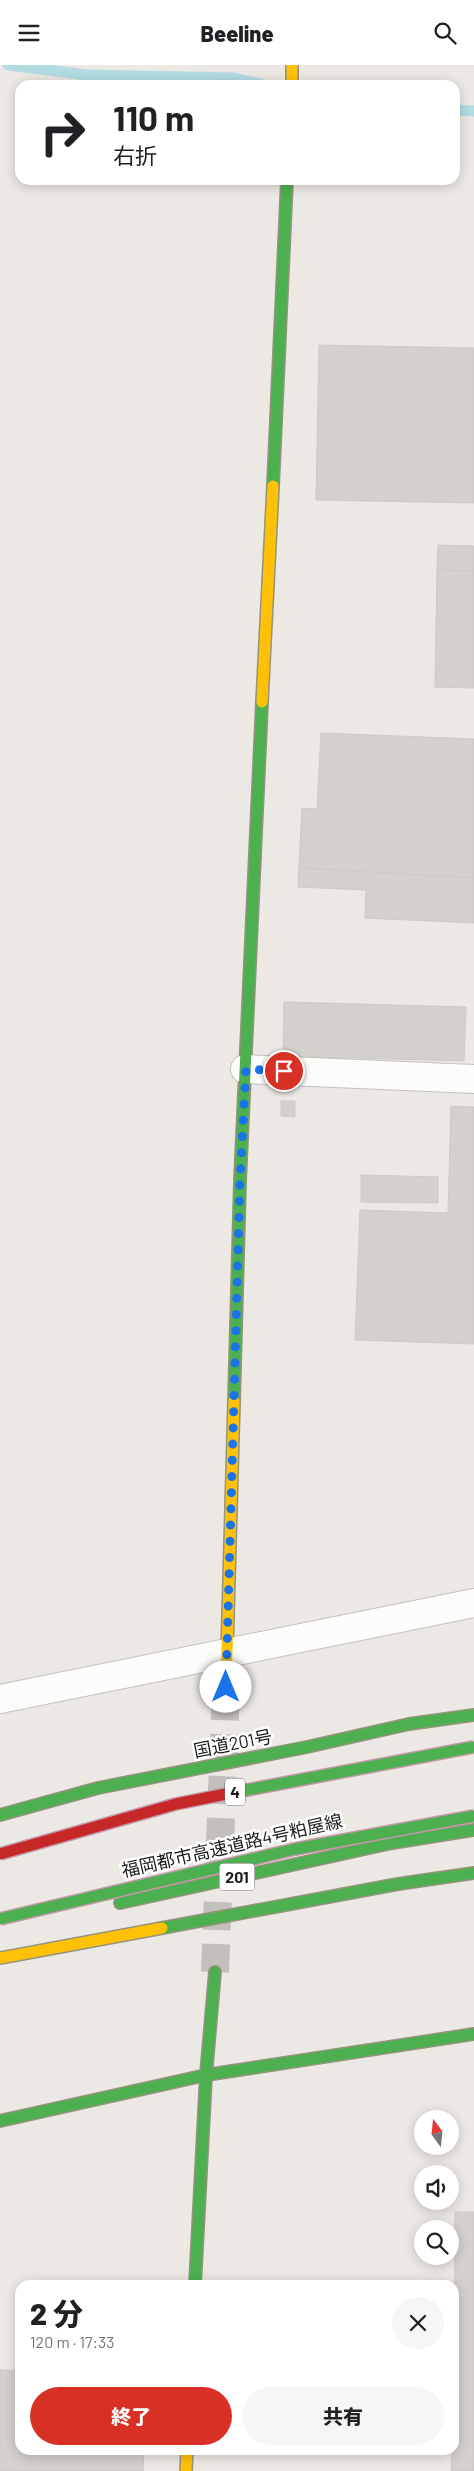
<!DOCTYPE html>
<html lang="ja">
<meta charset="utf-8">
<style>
body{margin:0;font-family:Barlow,"Noto Sans JP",sans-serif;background:#f6f6f6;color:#202124;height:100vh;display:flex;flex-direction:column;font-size:19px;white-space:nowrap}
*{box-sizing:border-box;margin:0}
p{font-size:16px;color:#757577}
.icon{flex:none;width:28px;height:28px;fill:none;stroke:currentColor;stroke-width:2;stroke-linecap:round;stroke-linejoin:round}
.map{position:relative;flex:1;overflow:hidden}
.drawer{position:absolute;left:15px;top:2215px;width:444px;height:175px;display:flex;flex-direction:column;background:#fff;border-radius:15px;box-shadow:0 2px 12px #0003}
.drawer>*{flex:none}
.hud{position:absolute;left:15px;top:15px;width:445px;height:105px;border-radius:15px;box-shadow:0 2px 12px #0003;background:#fff;color:#202124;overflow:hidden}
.needle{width:32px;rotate:345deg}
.tools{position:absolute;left:414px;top:2045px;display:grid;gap:10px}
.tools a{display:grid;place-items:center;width:45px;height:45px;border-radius:50%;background:#fff;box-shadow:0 2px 12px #0003;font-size:25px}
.pin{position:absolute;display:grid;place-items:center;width:42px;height:42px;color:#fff;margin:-21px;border:2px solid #fff;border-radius:50%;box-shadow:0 1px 5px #0007}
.me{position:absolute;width:55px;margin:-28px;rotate:0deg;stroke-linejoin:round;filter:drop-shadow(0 0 4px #0008)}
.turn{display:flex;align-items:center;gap:18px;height:105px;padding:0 15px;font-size:22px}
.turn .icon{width:65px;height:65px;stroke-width:2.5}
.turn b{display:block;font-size:35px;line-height:42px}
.round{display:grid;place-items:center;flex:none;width:52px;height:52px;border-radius:26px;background:#f6f6f6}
.headline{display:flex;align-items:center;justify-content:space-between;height:85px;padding:0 15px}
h1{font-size:30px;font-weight:800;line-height:38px}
.button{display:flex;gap:10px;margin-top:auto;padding:10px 15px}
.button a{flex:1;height:58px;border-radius:30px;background:#d93025;color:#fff;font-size:20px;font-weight:800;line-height:58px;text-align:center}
.button a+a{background:#f6f6f6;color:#202124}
header{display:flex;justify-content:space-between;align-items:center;height:65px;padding:0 15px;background:#fff;font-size:22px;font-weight:800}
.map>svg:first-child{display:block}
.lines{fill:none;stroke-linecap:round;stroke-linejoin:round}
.stream{stroke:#b3dce2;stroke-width:11}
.building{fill:#d4d0cc;stroke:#cfc9c5}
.secondary-tunnel{stroke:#c2bfbc;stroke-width:28;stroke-dasharray:28 14;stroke-linecap:butt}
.street-casing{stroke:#c4c2c0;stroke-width:30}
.fast-casing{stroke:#95947c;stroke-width:14}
.slow-casing{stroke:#95947c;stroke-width:14}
.street{stroke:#fcfcfb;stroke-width:28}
.fast{stroke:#4caf50;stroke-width:11}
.slow{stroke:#ffc107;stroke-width:11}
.fast-bridge-casing{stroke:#c398a8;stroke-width:14;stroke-linecap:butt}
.jam-bridge-casing{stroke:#c398a8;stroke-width:14;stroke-linecap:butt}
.fast-bridge{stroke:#4caf50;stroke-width:11}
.jam-bridge{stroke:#c62828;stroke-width:11}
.route{stroke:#1a73e8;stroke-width:9;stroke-dasharray:0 16.2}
.labels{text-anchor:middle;stroke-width:5;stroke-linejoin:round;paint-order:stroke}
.shield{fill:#fff;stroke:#606060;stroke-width:1}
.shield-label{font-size:16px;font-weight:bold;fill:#1c1c1c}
.street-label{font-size:18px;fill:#1c1c1c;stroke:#fff}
</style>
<header><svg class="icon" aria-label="menu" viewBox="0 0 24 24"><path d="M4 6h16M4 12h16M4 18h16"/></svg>Beeline<svg class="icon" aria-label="search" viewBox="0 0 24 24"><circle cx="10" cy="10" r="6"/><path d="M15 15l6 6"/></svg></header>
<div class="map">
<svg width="474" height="2406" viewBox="0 0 474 2406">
<rect width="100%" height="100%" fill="#ece8e4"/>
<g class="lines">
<g class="stream">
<path d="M8,0L87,10L234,13L264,20"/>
<path d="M455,45L474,46"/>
</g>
</g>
<g class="building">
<path d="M319,280L474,283V438L316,435Z"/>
<path d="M438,480L474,481V506L437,505Z"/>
<path d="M437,505L474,506V623L435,622Z"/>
<path d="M321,668L474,674V813L299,803L302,743L317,744Z"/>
<path d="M299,803L474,813V858L365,853L366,825L298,822Z"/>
<path d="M284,937L466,942L464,996L283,991Z"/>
<path d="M281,1036H295V1052L281,1051Z"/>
<path d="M451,1041L474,1042V1279L355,1275L360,1145L448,1148Z"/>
<path d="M361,1110L438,1112V1138L361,1137Z"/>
<path d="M455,2147H474V2406H451L452,2385H454Z"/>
<path d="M0,2305L20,2306V2385H144L143,2406H0Z"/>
</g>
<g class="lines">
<path class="secondary-tunnel" d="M215,1907L226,1622"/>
<g class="street-casing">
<g id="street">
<path d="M245,1004L474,1014"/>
<path d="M0,1634L474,1538"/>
</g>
</g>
<g class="fast-casing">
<g id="fast">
<path d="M273,421L287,115"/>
<path d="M234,1336L240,1116L262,637"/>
<path d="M0,1750L98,1723L307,1682L409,1659L474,1650"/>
<path d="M120,1838L392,1778L474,1765"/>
<path d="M162,1863L398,1819L474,1808"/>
<path d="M0,2056L206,2010L474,1969"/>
<path d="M195,2220L206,2010L215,1907"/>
</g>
</g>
<g class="slow-casing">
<g id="slow">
<path d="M292,0V20"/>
<path d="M262,637L273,421"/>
<path d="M226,1622L234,1336"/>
<path d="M0,1893L162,1863"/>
<path d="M186,2406L187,2385"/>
</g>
</g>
<use href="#street" class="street"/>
<use href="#fast" class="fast"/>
<use href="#slow" class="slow"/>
<g class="fast-bridge-casing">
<g id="fast-bridge">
<path d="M231,1728L474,1682"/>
<path d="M0,1854L295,1784L474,1751"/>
</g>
</g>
<g class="jam-bridge-casing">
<path id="jam-bridge" d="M0,1789L176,1739L231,1728"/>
</g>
<use href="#fast-bridge" class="fast-bridge"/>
<use href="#jam-bridge" class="jam-bridge"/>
</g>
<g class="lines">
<path class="route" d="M226,1622L240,1116L246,1004L284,1006"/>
</g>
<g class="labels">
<g class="shield">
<rect x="225" y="1713.5" width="20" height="27" rx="4"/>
<rect x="219.5" y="1798.5" width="35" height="27" rx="4"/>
</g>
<g class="shield-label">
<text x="235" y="1733">4</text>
<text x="237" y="1818">201</text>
</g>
<g class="street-label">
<text transform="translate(233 1679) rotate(-11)" y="6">国道201号</text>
<text transform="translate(232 1781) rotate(-13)" y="6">福岡都市高速道路4号粕屋線</text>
</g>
</g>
</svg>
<div class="tools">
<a><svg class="needle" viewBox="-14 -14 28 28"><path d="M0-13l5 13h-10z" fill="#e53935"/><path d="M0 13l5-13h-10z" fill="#757577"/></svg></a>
<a><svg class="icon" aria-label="sound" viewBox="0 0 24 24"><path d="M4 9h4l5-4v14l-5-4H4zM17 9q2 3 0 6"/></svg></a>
<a><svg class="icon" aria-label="search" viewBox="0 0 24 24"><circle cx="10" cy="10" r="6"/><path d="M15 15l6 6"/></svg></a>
</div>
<div class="pin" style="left:284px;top:1006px;background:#d93025"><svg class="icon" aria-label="arrive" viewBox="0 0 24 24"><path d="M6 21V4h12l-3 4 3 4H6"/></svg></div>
<svg class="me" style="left:226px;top:1622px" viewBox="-20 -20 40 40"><circle r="19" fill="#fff"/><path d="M0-13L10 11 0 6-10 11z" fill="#1a73e8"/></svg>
<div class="hud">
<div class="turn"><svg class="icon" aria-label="right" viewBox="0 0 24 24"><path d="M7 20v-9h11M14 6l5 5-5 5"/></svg><div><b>110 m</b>右折</div></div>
</div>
<section class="drawer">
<div class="headline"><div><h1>2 分</h1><p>120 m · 17:33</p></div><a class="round"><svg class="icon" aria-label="close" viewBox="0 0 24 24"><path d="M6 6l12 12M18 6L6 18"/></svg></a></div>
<div class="button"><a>終了</a><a>共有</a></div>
</section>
</div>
